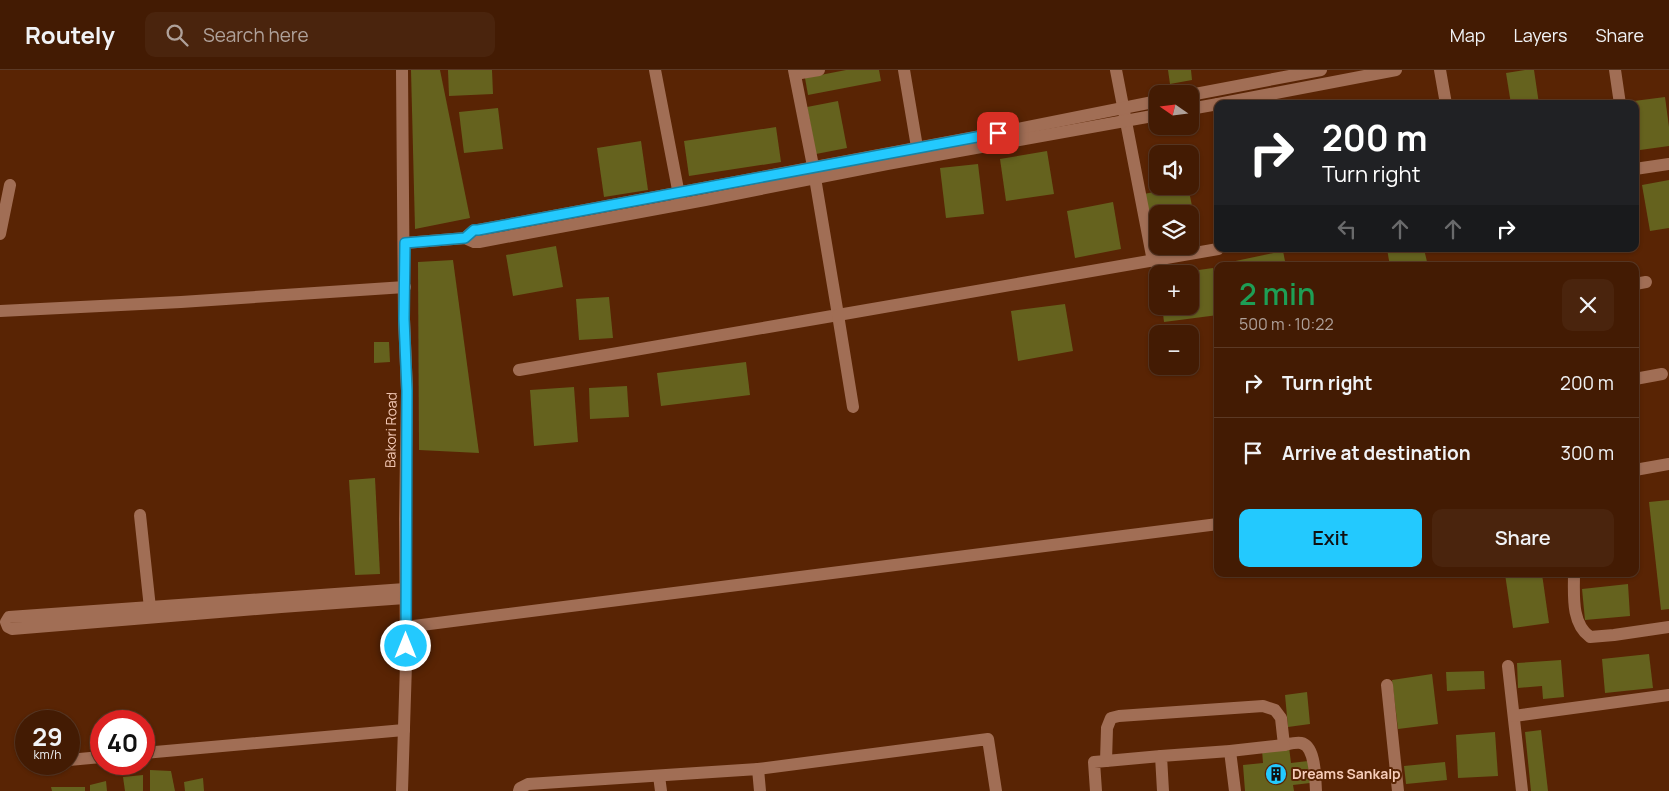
<!DOCTYPE html>
<meta charset="utf-8">
<style>
body{margin:0;font-family:Manrope,sans-serif;background:#4a240d;color:#f1f3f6;height:100vh;display:flex;flex-direction:column;font-size:19px;white-space:nowrap}
*{box-sizing:border-box;margin:0}
p{font-size:16px;color:#afa19a}
.icon{flex:none;width:28px;height:28px;fill:none;stroke:currentColor;stroke-width:2;stroke-linecap:round;stroke-linejoin:round}
.map{position:relative;flex:1;overflow:hidden}
.sheet{position:absolute;left:1214px;top:192px;width:425px;height:315px;display:flex;flex-direction:column;background:#431b03;border-radius:10px;box-shadow:0 1px 4px #0004,0 0 0 1px #5b3925}
.sheet>*{flex:none}
.hud{position:absolute;left:1214px;top:30px;width:425px;height:152px;border-radius:10px;box-shadow:0 1px 4px #0004,0 0 0 1px #5b3925;background:#202124;color:#fff;overflow:hidden}
.needle{width:32px;rotate:284deg}
.buttons{position:absolute;left:1149px;top:15px;display:grid;gap:10px}
.buttons a{display:grid;place-items:center;width:50px;height:50px;border-radius:10px;background:#431b03;box-shadow:0 1px 4px #0004,0 0 0 1px #5b3925;font-size:25px}
.speed{position:absolute;left:15px;top:640px;display:flex;gap:10px;font-size:25px;font-weight:700;text-align:center}
.speed>*{display:grid;place-content:center;width:65px;height:65px;border-radius:50%;background:#431b03;box-shadow:0 1px 4px #0004,0 0 0 1px #5b3925;line-height:1}
.speed small{font-size:12px;font-weight:400}
.speed .limit{border:8px solid #d22;background:#fff;color:#111}
.pin{position:absolute;display:grid;place-items:center;width:42px;height:42px;color:#fff;margin:-21px;border-radius:10px;box-shadow:0 2px 8px #0006}
.me{position:absolute;width:55px;margin:-28px;rotate:0deg;stroke-linejoin:round;filter:drop-shadow(0 0 4px #0008)}
.turn{display:flex;align-items:center;gap:18px;height:105px;padding:0 25px;font-size:22px}
.turn .icon{width:65px;height:65px;stroke-width:2.5}
.turn b{display:block;font-size:35px;line-height:42px}
.lanes{display:flex;align-items:center;height:48px;padding:0 25px;background:#0003;justify-content:center;gap:25px;direction:ltr}
.lanes .off{opacity:.35}
.round{display:grid;place-items:center;flex:none;width:52px;height:52px;border-radius:10px;background:#4a240d}
.head{display:flex;align-items:center;justify-content:space-between;height:85px;padding:0 25px}
h1{font-size:30px;font-weight:600;line-height:38px;color:#1e9e55}
.action{display:flex;gap:10px;margin-top:auto;padding:10px 25px}
.action a{flex:1;height:58px;border-radius:10px;background:#23c9fe;color:#111;font-size:20px;font-weight:600;line-height:58px;text-align:center}
.action a+a{background:#4a240d;color:#f1f3f6}
ul{padding:0;list-style:none}
li{display:flex;align-items:center;gap:15px;height:70px;padding:0 25px;border-top:1px solid #5b3925}
li div{flex:1}
li b{display:block;font-size:19px}
li em{font-style:normal}
header{display:flex;align-items:center;gap:30px;box-sizing:border-box;height:70px;padding:0 25px;background:#431b03;border-bottom:1px solid #5b3925}
header strong{font-size:24px}
nav{display:flex;gap:28px;margin-inline-start:auto;font-size:18px}
.search{width:350px;height:45px;background:#4a240d;display:flex;align-items:center;gap:12px;box-sizing:border-box;padding:0 18px;border-radius:10px;color:#afa19a;font-size:19px}
.map>svg:first-child{display:block}
.building{fill:#65621e}
.lines{fill:none;stroke-linecap:round;stroke-linejoin:round}
.minor{stroke:#a16e55;stroke-width:12}
.route-casing{stroke:#1783a5;stroke-width:12}
.route{stroke:#23c9fe;stroke-width:9}
.labels{text-anchor:middle;stroke-width:4;stroke-linejoin:round;paint-order:stroke}
.street-label{font-size:14px;fill:#f5cbb8;stroke:#592404}
.poi-label{font-size:14px;font-weight:bold;fill:#f5cbb8;stroke:#592404;text-anchor:start}
</style>
<header>
<strong>Routely</strong>
<div class="search"><svg class="icon" aria-label="search" viewBox="0 0 24 24"><circle cx="10" cy="10" r="6"/><path d="M15 15l6 6"/></svg>Search here</div>
<nav><a>Map</a><a>Layers</a><a>Share</a></nav>
</header>
<div class="map">
<svg width="1669" height="721" viewBox="0 0 1669 721">
<rect width="100%" height="100%" fill="#592404"/>
<g class="building">
<path d="M411,0H440L470,148L415,159Z"/>
<path d="M448,0H492L493,24L449,26Z"/>
<path d="M846,0H879L881,11L808,25L805,8Z"/>
<path d="M1168,0H1191L1192,10L1170,14Z"/>
<path d="M1525,0H1534L1539,34H1511L1506,3Z"/>
<path d="M1665,27L1669,57V76L1640,80L1634,31Z"/>
<path d="M838,31L847,78L816,84L807,37Z"/>
<path d="M498,38L503,79L464,83L459,42Z"/>
<path d="M776,57L781,92L689,106L684,71Z"/>
<path d="M641,71L648,120L604,127L597,78Z"/>
<path d="M1047,81L1054,124L1006,131L1000,89Z"/>
<path d="M978,94L984,144L946,148L940,98Z"/>
<path d="M1669,110V158L1650,161L1642,115Z"/>
<path d="M1183,116H1188L1197,161L1190,163V144H1158V169L1153,170L1144,124Z"/>
<path d="M1113,132L1121,179L1075,188L1067,141Z"/>
<path d="M556,176L563,217L513,226L506,185Z"/>
<path d="M1387,179H1424L1428,196H1390Z"/>
<path d="M1283,181L1286,196H1226V193Z"/>
<path d="M453,190L479,383L419,380L418,192Z"/>
<path d="M1213,198L1218,245L1164,252L1162,236H1190V204L1177,203Z"/>
<path d="M609,227L613,268L579,270L576,229Z"/>
<path d="M1065,234L1073,281L1018,291L1011,241Z"/>
<path d="M374,272H389L390,292L374,293Z"/>
<path d="M746,292L750,325L661,336L657,303Z"/>
<path d="M627,316L629,347L590,349L589,318Z"/>
<path d="M574,317L578,372L534,376L530,320Z"/>
<path d="M375,408L380,504L355,505L349,410Z"/>
<path d="M1669,430V539L1661,540L1649,432Z"/>
<path d="M1505,504H1542L1549,553L1513,558Z"/>
<path d="M1628,514L1630,546L1585,550L1582,519Z"/>
<path d="M1649,584L1653,618L1605,623L1602,589Z"/>
<path d="M1561,590L1564,627L1543,629L1542,616L1518,618L1517,593Z"/>
<path d="M1484,601L1485,619L1447,621L1446,602Z"/>
<path d="M1432,604L1438,654L1398,659L1392,610Z"/>
<path d="M1307,622L1310,654L1288,657L1285,625Z"/>
<path d="M1541,660L1548,721H1531L1525,662Z"/>
<path d="M1495,662L1498,706L1458,708L1456,665Z"/>
<path d="M1289,677L1291,693L1308,691L1310,713L1293,715L1294,721H1245L1243,695L1263,693L1262,680Z"/>
<path d="M1445,692L1447,710L1406,714L1404,696Z"/>
<path d="M150,700L171,701L175,721H150Z"/>
<path d="M143,705V721H125L123,707Z"/>
<path d="M203,708L204,721H185L184,712Z"/>
<path d="M106,711L107,721H90V715Z"/>
<path d="M51,717H85V721H52Z"/>
</g>
<g class="lines">
<g class="minor">
<path d="M655,0L680,130"/>
<path d="M904,0L918,83"/>
<path d="M1116,0L1153,191"/>
<path d="M1440,0L1446,34"/>
<path d="M1615,0L1620,34"/>
<path d="M795,4L819,0"/>
<path d="M1190,25L1321,0"/>
<path d="M1218,34L1396,0"/>
<path d="M1190,39L1218,34"/>
<path d="M1635,99L1669,94"/>
<path d="M0,164L10,115"/>
<path d="M465,168L474,160H478L1018,59L1158,31"/>
<path d="M405,173L465,168L474,172H479L705,130L887,94L1158,45"/>
<path d="M1635,214L1646,212"/>
<path d="M0,241L181,232L405,217"/>
<path d="M519,300L838,245L813,96L794,0"/>
<path d="M1635,309L1662,304"/>
<path d="M853,337L838,245L1218,179"/>
<path d="M1635,400L1669,394"/>
<path d="M140,445L150,538"/>
<path d="M1574,504C1574,525 1571,553 1590,567L1614,565L1669,557"/>
<path d="M405,519L9,547L6,552L8,557L12,559L281,537L405,528"/>
<path d="M406,557L1218,454"/>
<path d="M1508,596L1522,721"/>
<path d="M1387,615L1398,721"/>
<path d="M1514,646L1669,625"/>
<path d="M1230,681L1235,721"/>
<path d="M144,683L404,660"/>
<path d="M69,690L101,687"/>
<path d="M1106,691L1161,686"/>
<path d="M758,699L988,669L996,721"/>
<path d="M659,706L661,721"/>
<path d="M402,721L406,594L405,449L407,321L404,249L402,0"/>
<path d="M519,721L520,718L528,714L758,699L760,721"/>
<path d="M1096,721L1094,692L1106,691L1107,658L1111,648L1119,646L1263,636L1275,640L1281,648L1284,675C1289,674 1296,672 1301,673C1316,676 1315,708 1316,721"/>
<path d="M1163,721L1161,686L1230,681L1284,675"/>
</g>
</g>
<g class="lines">
<g class="route-casing">
<path id="route" d="M406,576L407,321L404,249L405,173L465,168L474,160H478L998,63"/>
</g>
<use href="#route" class="route"/>
</g>
<defs>
<g id="building-disc" transform="scale(1.125)"><circle r="9.5" fill="#23c9fe" stroke="#592404"/><path d="M-4-6H4V6H1V3H-1V6H-4ZM-2.5-4.3h1.7v1.8h-1.7ZM.8-4.3h1.7v1.8H.8ZM-2.5-1h1.7V.8h-1.7ZM.8-1h1.7V.8H.8Z" fill="#111"/></g>
</defs>
<g fill-rule="evenodd">
<use href="#building-disc" x="1276" y="704"/>
</g>
<g class="labels">
<g class="street-label">
<text transform="translate(391 360) rotate(-89)" y="5">Bakori Road</text>
</g>
<g class="poi-label">
<text x="1292" y="709">Dreams Sankalp</text>
</g>
</g>
</svg>
<div class="buttons">
<a><svg class="needle" viewBox="-14 -14 28 28"><path d="M0-13l5 13h-10z" fill="#e53935"/><path d="M0 13l5-13h-10z" fill="#afa19a"/></svg></a>
<a><svg class="icon" aria-label="sound" viewBox="0 0 24 24"><path d="M4 9h4l5-4v14l-5-4H4zM17 9q2 3 0 6"/></svg></a>
<a><svg class="icon" aria-label="layers" viewBox="0 0 24 24"><path d="M12 4l9 5-9 5-9-5zM3 14l9 5 9-5"/></svg></a>
<a>+</a>
<a>−</a>
</div>
<div class="speed"><div>29<small>km/h</small></div><div class="limit">40</div></div>
<div class="pin" style="left:998px;top:63px;background:#d93025"><svg class="icon" aria-label="arrive" viewBox="0 0 24 24"><path d="M6 21V4h12l-3 4 3 4H6"/></svg></div>
<svg class="me" style="left:406px;top:576px" viewBox="-20 -20 40 40"><circle r="17" fill="#23c9fe" stroke="#fff" stroke-width="3"/><path d="M0-11L8 9 0 5-8 9z" fill="#fff"/></svg>
<div class="hud">
<div class="turn"><svg class="icon" aria-label="right" viewBox="0 0 24 24"><path d="M7 20v-9h11M14 6l5 5-5 5"/></svg><div><b>200 m</b>Turn right</div></div>
<div class="lanes"><svg class="icon off" aria-label="left" viewBox="0 0 24 24"><path d="M17 20v-9H6M10 6l-5 5 5 5"/></svg><svg class="icon off" aria-label="ahead" viewBox="0 0 24 24"><path d="M12 20V5M6 11l6-6 6 6"/></svg><svg class="icon off" aria-label="ahead" viewBox="0 0 24 24"><path d="M12 20V5M6 11l6-6 6 6"/></svg><svg class="icon" aria-label="right" viewBox="0 0 24 24"><path d="M7 20v-9h11M14 6l5 5-5 5"/></svg></div>
</div>
<section class="sheet">
<div class="head"><div><h1>2 min</h1><p>500 m · 10:22</p></div><a class="round"><svg class="icon" aria-label="close" viewBox="0 0 24 24"><path d="M6 6l12 12M18 6L6 18"/></svg></a></div>
<ul>
<li><svg class="icon" aria-label="right" viewBox="0 0 24 24"><path d="M7 20v-9h11M14 6l5 5-5 5"/></svg><div><b>Turn right</b></div><em>200 m</em></li>
<li><svg class="icon" aria-label="arrive" viewBox="0 0 24 24"><path d="M6 21V4h12l-3 4 3 4H6"/></svg><div><b>Arrive at destination</b></div><em>300 m</em></li>
</ul>
<div class="action"><a>Exit</a><a>Share</a></div>
</section>
</div>
